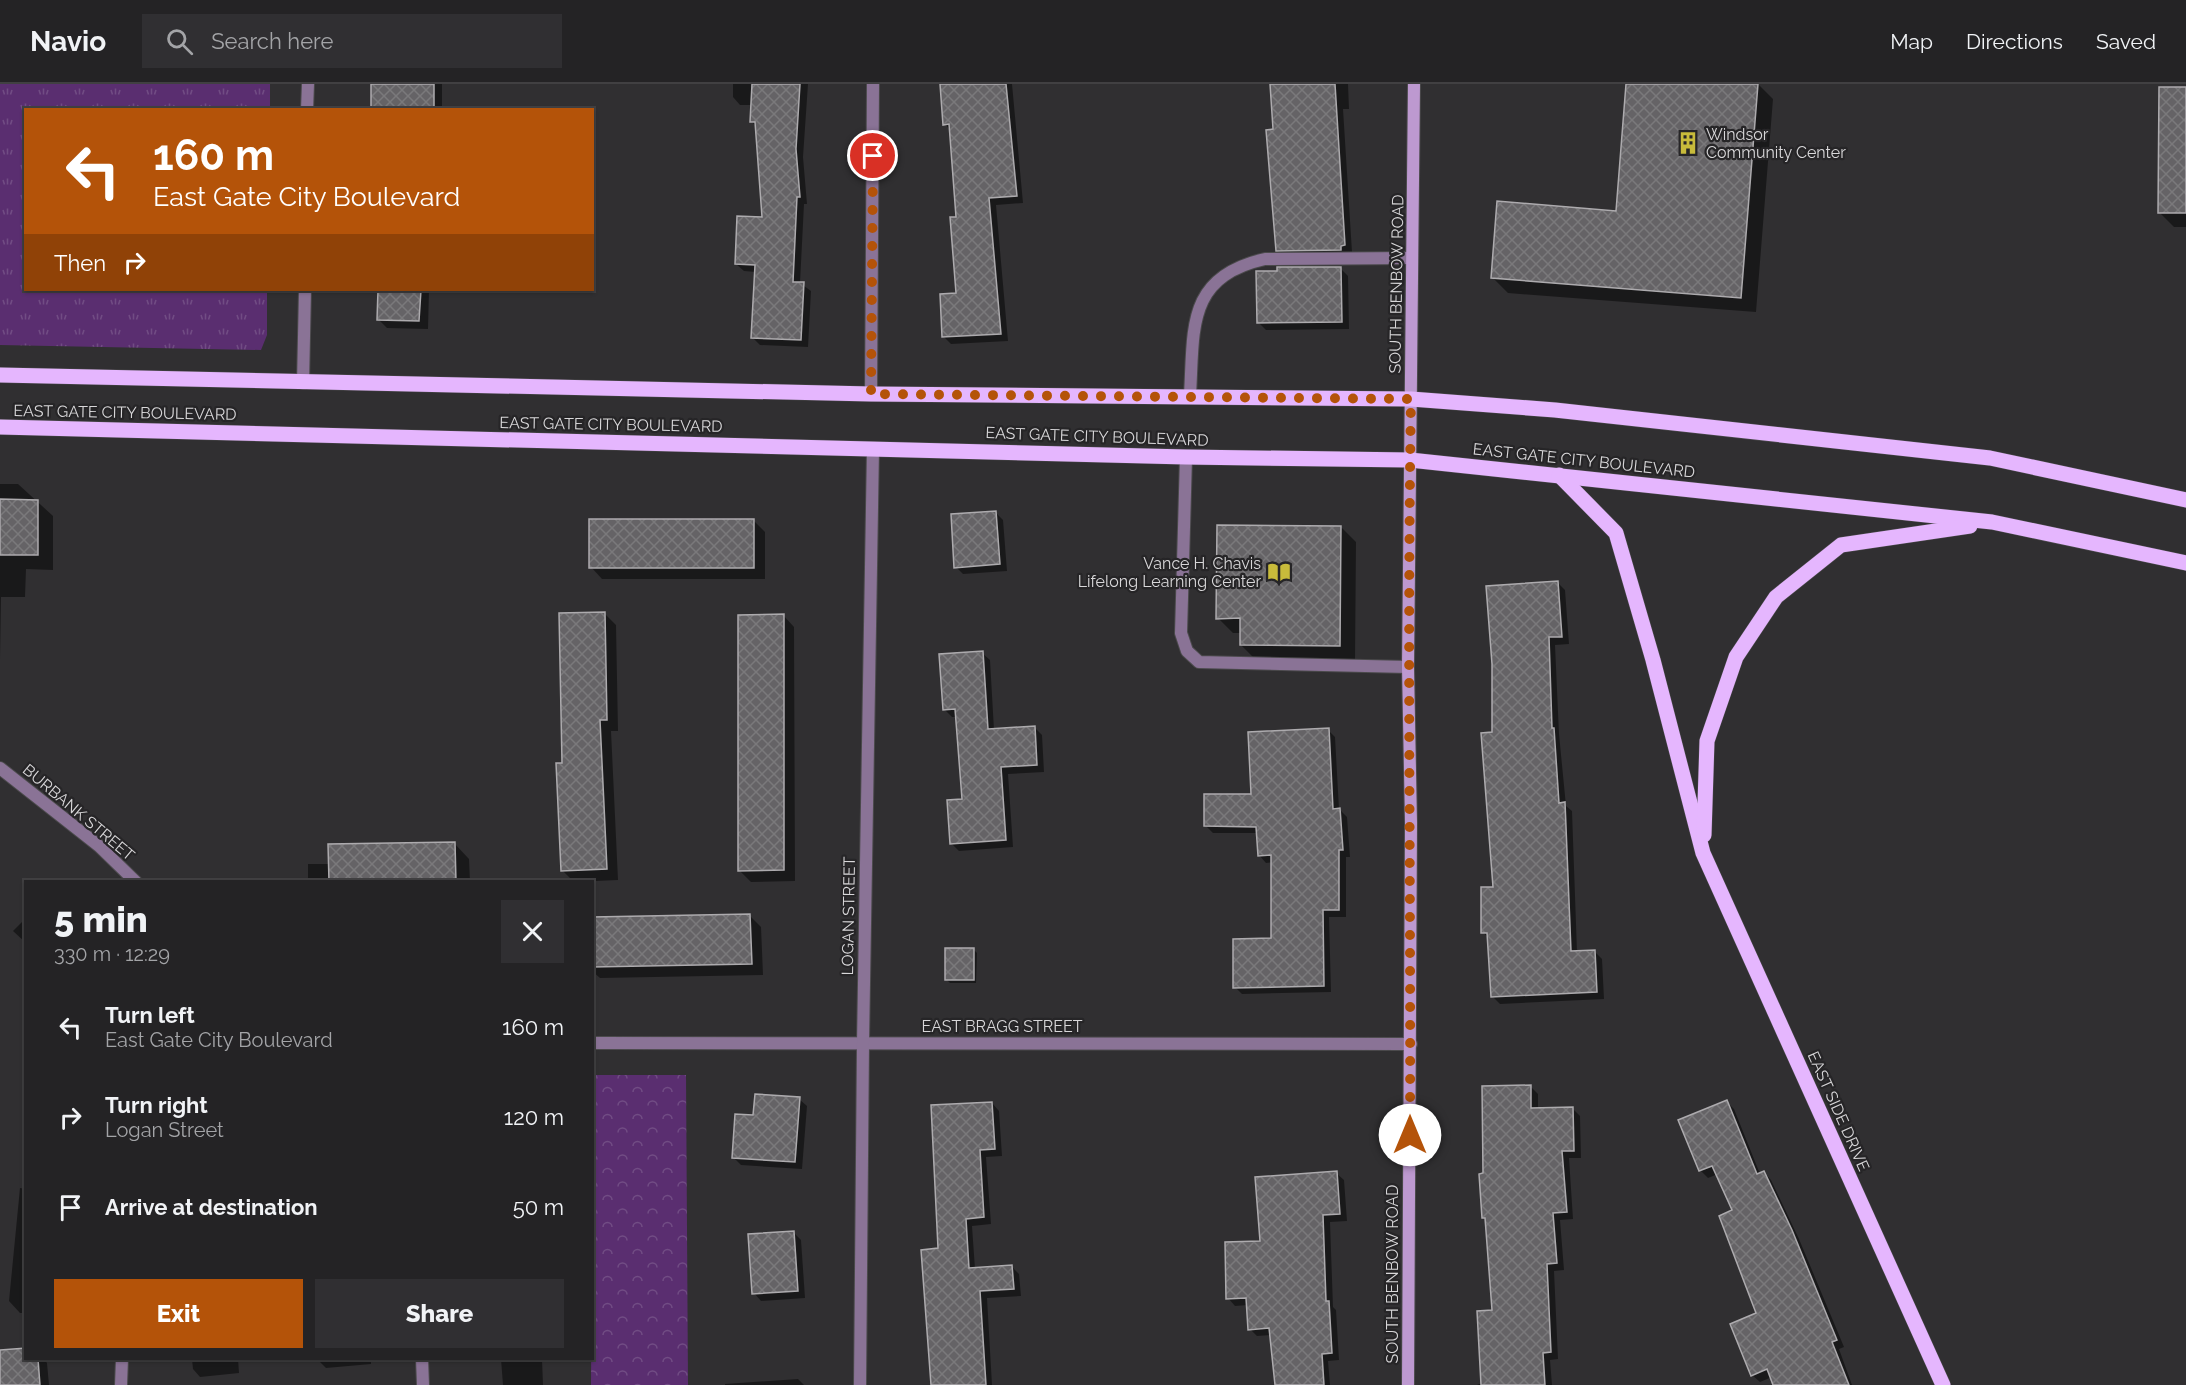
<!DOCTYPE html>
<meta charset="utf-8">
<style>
body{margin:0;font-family:Raleway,sans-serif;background:#302f32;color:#f1f3f6;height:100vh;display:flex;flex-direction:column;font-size:22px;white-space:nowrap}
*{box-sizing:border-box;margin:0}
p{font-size:20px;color:#a3a4a7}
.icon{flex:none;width:33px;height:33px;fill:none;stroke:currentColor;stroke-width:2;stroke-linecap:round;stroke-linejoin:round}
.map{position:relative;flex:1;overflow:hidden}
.details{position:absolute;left:24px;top:796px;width:570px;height:480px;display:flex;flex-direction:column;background:#242325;border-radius:0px;box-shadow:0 2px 4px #0004,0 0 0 2px #414042}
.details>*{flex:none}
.banner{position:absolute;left:24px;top:24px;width:570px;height:183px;border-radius:0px;box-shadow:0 2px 4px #0004,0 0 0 2px #414042;background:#b45309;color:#fff;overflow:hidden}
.pin{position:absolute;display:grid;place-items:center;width:51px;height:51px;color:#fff;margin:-26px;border:3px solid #fff;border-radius:50%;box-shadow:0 2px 6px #0007}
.me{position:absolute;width:66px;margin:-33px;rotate:0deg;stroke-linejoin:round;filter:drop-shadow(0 0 4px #0008)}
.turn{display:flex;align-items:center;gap:21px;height:126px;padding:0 30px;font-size:27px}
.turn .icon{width:78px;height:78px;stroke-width:2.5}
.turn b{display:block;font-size:42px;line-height:51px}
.then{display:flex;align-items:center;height:57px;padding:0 30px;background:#0003;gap:12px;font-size:22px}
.round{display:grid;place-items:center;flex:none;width:63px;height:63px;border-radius:0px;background:#302f32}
.head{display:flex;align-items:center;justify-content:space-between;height:102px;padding:0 30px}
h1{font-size:36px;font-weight:800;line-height:45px}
.action{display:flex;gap:12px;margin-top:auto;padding:12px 30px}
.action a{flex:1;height:69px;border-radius:0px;background:#b45309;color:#fff;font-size:24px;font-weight:800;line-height:69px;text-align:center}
.action a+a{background:#302f32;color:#f1f3f6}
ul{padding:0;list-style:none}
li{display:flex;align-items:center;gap:18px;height:90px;padding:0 30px}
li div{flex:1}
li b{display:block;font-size:22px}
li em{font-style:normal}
header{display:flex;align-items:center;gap:36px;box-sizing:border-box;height:84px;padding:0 30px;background:#242325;border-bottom:2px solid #414042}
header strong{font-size:28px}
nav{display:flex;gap:33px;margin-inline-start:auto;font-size:21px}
.search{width:420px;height:54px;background:#302f32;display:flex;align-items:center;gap:15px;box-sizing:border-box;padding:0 21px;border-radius:0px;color:#a3a4a7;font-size:22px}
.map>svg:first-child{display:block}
.grass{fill:url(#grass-tufts)}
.forest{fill:url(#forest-crowns)}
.shadow{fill:#0007}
.building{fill:url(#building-cross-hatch);stroke:#adabae;stroke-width:1.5}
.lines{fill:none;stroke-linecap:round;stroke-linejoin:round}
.lane-casing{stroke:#4b4a4c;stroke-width:14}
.street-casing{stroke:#4b4a4c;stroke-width:14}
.secondary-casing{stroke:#4b4a4c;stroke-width:14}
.primary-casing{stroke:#4b4a4c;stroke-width:16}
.lane{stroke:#8a7396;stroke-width:12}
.street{stroke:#8a7396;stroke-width:12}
.secondary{stroke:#bd99d0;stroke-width:12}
.primary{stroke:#e5b6fe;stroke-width:15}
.route{stroke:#b45309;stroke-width:10;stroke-dasharray:0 18}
.labels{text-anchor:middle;stroke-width:4.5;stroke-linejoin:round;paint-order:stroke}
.poi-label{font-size:16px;fill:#d8d7d9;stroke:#262527;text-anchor:start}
.street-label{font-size:16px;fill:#d8d7d9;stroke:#262527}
</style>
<header>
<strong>Navio</strong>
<div class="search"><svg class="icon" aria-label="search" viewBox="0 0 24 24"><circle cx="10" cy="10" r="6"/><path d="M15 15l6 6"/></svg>Search here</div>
<nav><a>Map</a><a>Directions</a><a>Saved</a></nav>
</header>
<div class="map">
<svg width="2186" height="1301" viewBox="0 0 2186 1301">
<defs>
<pattern id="grass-tufts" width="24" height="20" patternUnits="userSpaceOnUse" patternTransform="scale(1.5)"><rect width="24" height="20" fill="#5a2e70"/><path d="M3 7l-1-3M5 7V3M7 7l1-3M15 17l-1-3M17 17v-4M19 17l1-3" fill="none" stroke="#714c84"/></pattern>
<pattern id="forest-crowns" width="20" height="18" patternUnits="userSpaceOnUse" patternTransform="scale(1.5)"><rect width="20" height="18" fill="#5a2e70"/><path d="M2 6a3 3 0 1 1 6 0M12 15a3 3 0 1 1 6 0" fill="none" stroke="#714c84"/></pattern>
<pattern id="building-cross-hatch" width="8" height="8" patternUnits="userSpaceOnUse" patternTransform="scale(1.5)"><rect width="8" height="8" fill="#656366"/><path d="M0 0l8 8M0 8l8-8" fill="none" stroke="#7a797b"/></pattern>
</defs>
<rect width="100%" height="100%" fill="#302f31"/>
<path class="grass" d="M0,0H270V25L26,26V206H267V251L261,266L0,261Z"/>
<path class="forest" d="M593,991H686L688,1301H591Z"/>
<g class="shadow">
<path d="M372,0H442V26H373Z"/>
<path d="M733,0H808L803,73L807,120H804L800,199L811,207L808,263L760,261L753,254L756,188L744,187L736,180L764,135L757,43L751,37L752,21H740L733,13Z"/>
<path d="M942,0H1012L1023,119L996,121L1008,257L951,260L943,252L957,211V134L951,47L945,40Z"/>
<path d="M1271,0H1348L1349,25H1343L1352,168L1285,174L1277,166Z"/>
<path d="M1628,0H1758L1773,15L1756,228L1508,209L1493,194L1618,129Z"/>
<path d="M2186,4V143H2174L2159,128Z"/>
<path d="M1340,184L1348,192L1349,245L1266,246L1259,239Z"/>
<path d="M380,206H429L428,245L387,244L378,235Z"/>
<path d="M0,400H18L53,432V486L26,485L25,513H1L0,575Z"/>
<path d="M996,429L1003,436L1007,487L963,490L956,483Z"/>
<path d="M753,436L765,448V495H602L591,483Z"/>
<path d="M1341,443L1356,458L1355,577L1256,576L1241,561V549H1233L1218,534Z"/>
<path d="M1558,499L1565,506L1569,560L1555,561L1559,650L1566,722L1572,727L1577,868L1594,867L1602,875L1604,915L1500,920L1492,912L1489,855L1483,848L1494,805L1493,649Z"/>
<path d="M605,530L616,541L618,647H611L618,796L574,798L563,787V680Z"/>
<path d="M783,531L794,543L795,797L751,798L739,786L738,681H741Z"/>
<path d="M982,569L990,576L994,646L1034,643L1042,651L1044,688L1008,690L1013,763L959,767L952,760L963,716L957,633H952L944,625Z"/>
<path d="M1328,646L1335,653L1339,725L1347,733L1350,773H1346V833H1329L1331,908L1242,910L1235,903L1273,856V778L1266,779L1259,771L1258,749H1213L1206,742L1253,711Z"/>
<path d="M454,759L469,775L470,798H308V780H330Z"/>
<path d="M750,832L761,843L763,891L600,894L592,887V835Z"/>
<path d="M26,834V859L13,847Z"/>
<path d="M973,865L977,869L976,899H950L947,896Z"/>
<path d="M1530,1002L1538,1010V1025L1572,1024L1580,1032L1581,1074H1569L1573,1135L1560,1136L1564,1186L1554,1187L1558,1275L1550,1276L1552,1301H1477L1482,1299L1493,1228L1487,1137L1483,1133L1485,1091Z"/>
<path d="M799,1015L807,1022L802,1085L741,1081L733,1073L754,1033Z"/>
<path d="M1727,1018L1734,1025L1760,1090L1764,1088L1771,1096L1799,1155L1844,1263L1839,1265L1852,1301H1775L1772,1293L1760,1298L1752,1291L1758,1230L1734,1127L1718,1090L1708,1094L1700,1086Z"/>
<path d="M992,1019L999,1027L1002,1072L986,1073L991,1140L972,1142L975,1185L1012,1183L1019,1190L1021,1212L987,1214L992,1301H932L940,1166Z"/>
<path d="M1336,1089L1344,1096L1347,1137L1330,1138L1333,1223L1336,1226L1339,1276L1328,1277L1330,1301H1277L1271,1251L1257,1252L1250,1245L1248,1221L1235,1222L1228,1214L1262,1158Z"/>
<path d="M20,1104L26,1105V1229H20L9,1217Z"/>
<path d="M793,1148L801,1156L805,1214L761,1217L754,1209Z"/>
<path d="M0,1270L44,1275L47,1279L49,1301H0Z"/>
<path d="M192,1275H238L239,1289L200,1293L193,1285Z"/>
<path d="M317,1275H371V1280L326,1284Z"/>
<path d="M501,1275H542L543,1301H503Z"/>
<path d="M798,1295L804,1301H725V1300Z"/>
</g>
<g class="building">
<rect x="371" y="0" width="63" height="26"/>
<path d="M752,0H800L796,65L800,113H797L793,198H804L801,256L751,254L755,181L735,180L737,132L762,133L755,38H750Z"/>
<path d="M940,0H1006L1017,112L989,114L1001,250L942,253L940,210L956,209L950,133H956L949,40L943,41Z"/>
<path d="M1270,0H1335L1345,161L1341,162V166L1276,167L1266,46L1273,45Z"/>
<path d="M1626,0H1758L1741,214L1491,194L1497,117L1616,127Z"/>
<path d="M2159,3H2186V129H2158Z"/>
<path d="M1277,183H1341L1342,238L1257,239L1256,187H1277Z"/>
<path d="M378,206H421L419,237L377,236Z"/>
<path d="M0,415L38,416V471H0Z"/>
<path d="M996,427L1000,480L954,484L951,430Z"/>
<rect x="589" y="435" width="165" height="49"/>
<path d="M1217,441L1341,442L1340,562L1240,561V534L1216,535Z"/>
<path d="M1558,497L1562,553H1549L1552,644H1554L1559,719L1565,718L1571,867L1595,866L1597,908L1491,913L1487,849H1481V803H1493L1481,649L1492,648V580L1486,502Z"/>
<path d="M605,528L607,636H600L607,785L561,787L556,679H562L559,529Z"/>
<path d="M784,530V786L738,787V531Z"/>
<path d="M983,567L988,645L1035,642L1037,681L1001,683L1006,756L950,760L947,716L962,715L955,625L943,626L939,570Z"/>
<path d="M1329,644L1333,725L1340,724L1343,766H1339V826H1323L1324,902L1233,904V855L1271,854V771L1258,772L1256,743L1204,742V710H1251L1248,648Z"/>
<path d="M455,758L456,798H329L328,760Z"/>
<path d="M750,830L752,880L592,883V833Z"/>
<rect x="945" y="864" width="29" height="32"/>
<path d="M1531,1001V1024L1573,1023L1574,1067H1562L1567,1128L1553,1129L1557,1179L1547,1180L1551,1268L1543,1269L1545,1301H1481L1477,1227L1492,1226L1485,1134H1482L1479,1090L1483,1089L1482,1002Z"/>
<path d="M755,1010L800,1013L795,1078L732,1074L735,1030L753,1031Z"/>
<path d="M1727,1016L1757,1090L1764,1087L1792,1146L1837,1256L1832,1258L1849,1301H1773L1767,1285L1751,1292L1730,1240L1756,1229L1719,1132L1732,1126L1712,1082L1699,1087L1678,1036Z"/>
<path d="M992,1018L995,1065L980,1066L984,1133L966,1135L969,1184L1012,1181L1014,1205L980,1207L986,1301H931L921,1166L938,1164L931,1021Z"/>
<path d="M1337,1087L1340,1130L1323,1131L1326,1217H1329L1332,1269L1322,1270L1324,1301H1275L1269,1244L1248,1246L1246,1214L1226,1215L1225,1158L1260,1157L1255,1093Z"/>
<path d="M794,1147L798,1207L752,1210L748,1150Z"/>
<path d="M26,1264V1275H38L40,1301H0V1266Z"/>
</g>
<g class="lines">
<g class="lane-casing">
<g id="lane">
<path d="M1190,311C1194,244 1186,193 1265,175L1412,174"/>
<path d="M1186,373L1181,549L1187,567L1199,578L1408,583"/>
</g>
</g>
<g class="street-casing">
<g id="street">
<path d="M307,26L308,0"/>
<path d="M303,299L305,206"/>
<path d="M871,310L873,0"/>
<path d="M0,684L99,762L136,798"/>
<path d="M592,959L1411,960"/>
<path d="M422,1275L423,1301"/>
<path d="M121,1301L122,1275"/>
<path d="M860,1301L863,959L873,364"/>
</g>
</g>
<g class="secondary-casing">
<path id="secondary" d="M1408,1301L1411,739L1408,583L1414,0"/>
</g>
<g class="primary-casing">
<g id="primary">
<path d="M0,291L871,310L1411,315L1555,326L1990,374L2186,416"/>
<path d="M0,343L1186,373L1410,376L1992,438L2186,479"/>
<path d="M1559,391L1616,449L1653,576L1703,769L1943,1301"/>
<path d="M1704,751L1707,657L1736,573L1776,513L1841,461L1970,442"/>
</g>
</g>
<use href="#lane" class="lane"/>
<use href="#street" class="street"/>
<use href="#secondary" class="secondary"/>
<use href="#primary" class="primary"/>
</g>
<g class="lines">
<path class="route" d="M873,72L871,310L1411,315C1407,560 1411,805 1410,1051"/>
</g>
<defs>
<g id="building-bare" transform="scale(1.8)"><path d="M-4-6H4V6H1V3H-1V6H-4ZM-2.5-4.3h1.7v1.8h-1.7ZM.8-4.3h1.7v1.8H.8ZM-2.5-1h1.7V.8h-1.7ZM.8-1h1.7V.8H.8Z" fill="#c8bb3b" stroke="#262527" stroke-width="2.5" paint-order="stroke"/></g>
<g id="library-bare" transform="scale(1.8)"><path d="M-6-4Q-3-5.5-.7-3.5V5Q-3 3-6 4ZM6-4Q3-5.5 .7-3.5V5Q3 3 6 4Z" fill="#c8bb3b" stroke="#262527" stroke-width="2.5" paint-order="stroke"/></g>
</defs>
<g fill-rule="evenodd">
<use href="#building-bare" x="1688" y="59"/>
<use href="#library-bare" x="1279" y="488"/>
</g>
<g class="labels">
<g class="poi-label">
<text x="1706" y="56">Windsor<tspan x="1706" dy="18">Community Center</tspan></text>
<text x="1261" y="485" text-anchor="end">Vance H. Chavis<tspan x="1261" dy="18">Lifelong Learning Center</tspan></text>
</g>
<g class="street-label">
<text transform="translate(1396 200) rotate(-89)" y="6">SOUTH BENBOW ROAD</text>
<text transform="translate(125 328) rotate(1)" y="6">EAST GATE CITY BOULEVARD</text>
<text transform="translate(611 340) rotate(1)" y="6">EAST GATE CITY BOULEVARD</text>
<text transform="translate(1097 352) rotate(2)" y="6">EAST GATE CITY BOULEVARD</text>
<text transform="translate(1584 376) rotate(6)" y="6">EAST GATE CITY BOULEVARD</text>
<text transform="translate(79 728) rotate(40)" y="6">BURBANK STREET</text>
<text transform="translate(848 832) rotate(-89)" y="6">LOGAN STREET</text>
<text x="1002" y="948">EAST BRAGG STREET</text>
<text transform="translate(1839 1027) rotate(66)" y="6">EAST SIDE DRIVE</text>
<text transform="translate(1392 1190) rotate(-90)" y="6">SOUTH BENBOW ROAD</text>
</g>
</g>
</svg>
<div class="pin" style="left:873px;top:72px;background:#d93025"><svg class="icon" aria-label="arrive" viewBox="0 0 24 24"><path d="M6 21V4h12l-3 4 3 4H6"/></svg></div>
<svg class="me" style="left:1410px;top:1051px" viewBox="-20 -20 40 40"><circle r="19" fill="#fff"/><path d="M0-13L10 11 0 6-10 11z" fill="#b45309"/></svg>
<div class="banner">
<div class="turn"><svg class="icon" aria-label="left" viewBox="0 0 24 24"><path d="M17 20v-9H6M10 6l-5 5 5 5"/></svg><div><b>160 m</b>East Gate City Boulevard</div></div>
<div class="then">Then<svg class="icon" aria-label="right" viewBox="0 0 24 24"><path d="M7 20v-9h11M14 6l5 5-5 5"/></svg></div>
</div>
<section class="details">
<div class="head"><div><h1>5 min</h1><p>330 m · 12:29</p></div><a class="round"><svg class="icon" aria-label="close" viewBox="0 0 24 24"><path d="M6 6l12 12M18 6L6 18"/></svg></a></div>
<ul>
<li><svg class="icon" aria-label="left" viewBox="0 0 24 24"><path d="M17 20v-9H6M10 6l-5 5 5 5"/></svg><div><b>Turn left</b><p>East Gate City Boulevard</p></div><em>160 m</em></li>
<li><svg class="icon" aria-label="right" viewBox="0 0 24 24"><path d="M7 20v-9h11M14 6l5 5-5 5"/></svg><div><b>Turn right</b><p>Logan Street</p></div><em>120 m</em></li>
<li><svg class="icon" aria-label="arrive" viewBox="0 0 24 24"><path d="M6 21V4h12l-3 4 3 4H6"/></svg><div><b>Arrive at destination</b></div><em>50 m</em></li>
</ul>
<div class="action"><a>Exit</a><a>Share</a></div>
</section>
</div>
